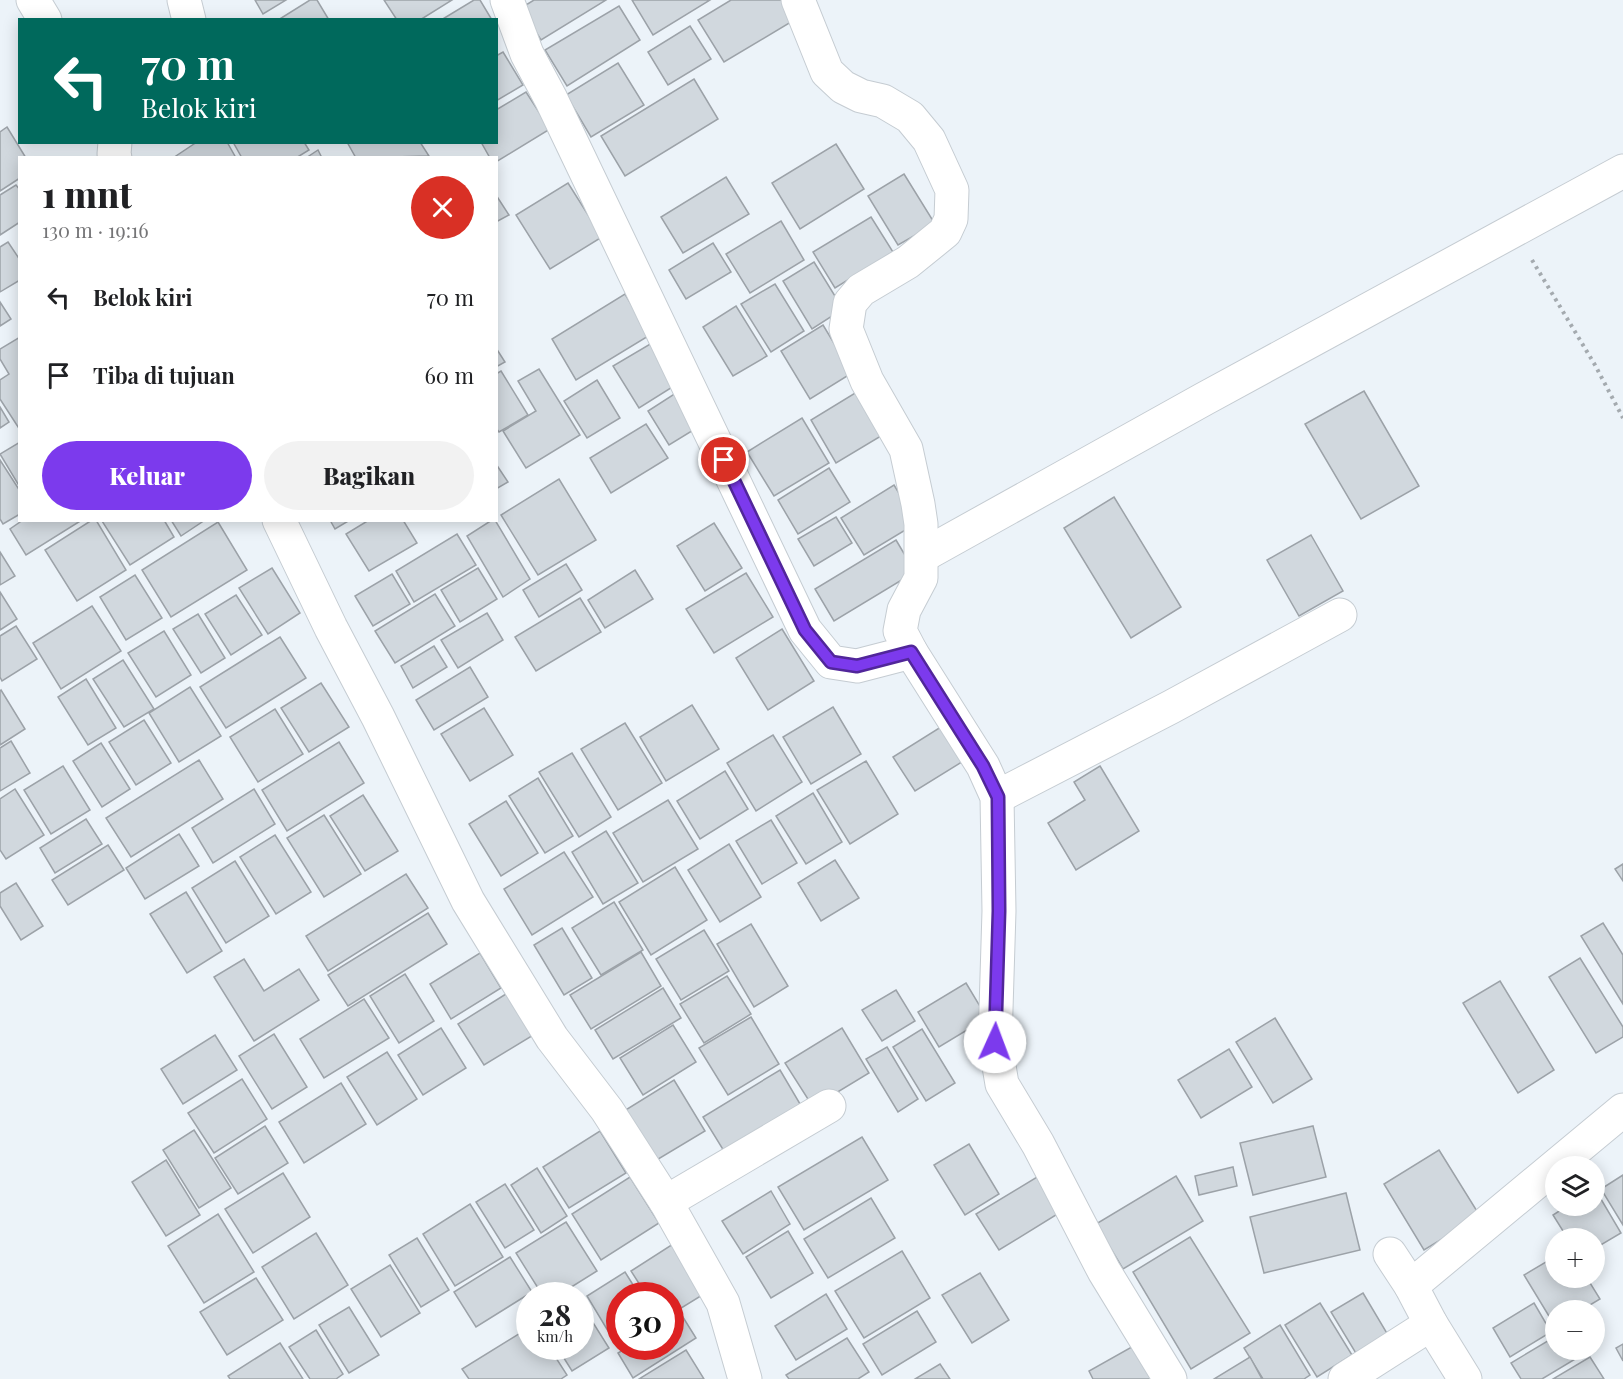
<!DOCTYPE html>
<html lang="id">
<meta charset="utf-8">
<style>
body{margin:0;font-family:"Playfair Display",serif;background:#f2f2f2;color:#202124;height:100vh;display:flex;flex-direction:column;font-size:22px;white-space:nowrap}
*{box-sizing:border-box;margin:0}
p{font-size:20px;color:#757577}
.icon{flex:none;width:33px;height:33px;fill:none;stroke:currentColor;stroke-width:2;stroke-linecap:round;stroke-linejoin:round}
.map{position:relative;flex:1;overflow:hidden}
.side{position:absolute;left:18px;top:156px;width:480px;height:366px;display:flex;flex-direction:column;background:#fff;border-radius:0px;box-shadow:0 3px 15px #0003}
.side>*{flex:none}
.hud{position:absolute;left:18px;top:18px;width:480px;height:126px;border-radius:0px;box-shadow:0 3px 15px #0003;background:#00695c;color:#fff;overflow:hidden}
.buttons{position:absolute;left:1545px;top:1156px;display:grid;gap:12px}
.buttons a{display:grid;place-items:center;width:60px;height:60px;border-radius:50%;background:#fff;box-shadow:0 3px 15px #0003;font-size:30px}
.speed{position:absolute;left:516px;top:1282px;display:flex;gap:12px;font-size:30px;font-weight:700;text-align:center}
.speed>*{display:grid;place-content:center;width:78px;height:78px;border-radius:50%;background:#fff;box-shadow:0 3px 15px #0003;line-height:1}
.speed small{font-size:15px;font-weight:400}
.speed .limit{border:9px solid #d22;background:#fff;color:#111}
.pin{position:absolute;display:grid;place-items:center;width:51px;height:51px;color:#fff;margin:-26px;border:3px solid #fff;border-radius:50%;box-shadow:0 2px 6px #0007}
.me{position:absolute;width:66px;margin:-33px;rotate:2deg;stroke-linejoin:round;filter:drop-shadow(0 0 4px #0008)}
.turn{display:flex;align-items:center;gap:21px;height:126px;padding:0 24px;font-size:27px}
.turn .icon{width:78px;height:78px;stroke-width:2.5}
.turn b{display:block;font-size:42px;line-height:51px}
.round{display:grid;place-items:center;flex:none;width:63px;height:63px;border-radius:32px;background:#f2f2f2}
.overview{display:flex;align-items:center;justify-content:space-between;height:102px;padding:0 24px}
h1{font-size:36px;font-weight:800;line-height:45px}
.primary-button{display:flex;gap:12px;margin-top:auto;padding:12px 24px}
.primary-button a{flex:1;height:69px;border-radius:36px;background:#7c3aed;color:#fff;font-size:24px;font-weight:800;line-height:69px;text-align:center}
.primary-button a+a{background:#f2f2f2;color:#202124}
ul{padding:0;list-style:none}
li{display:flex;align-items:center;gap:18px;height:78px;padding:0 24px}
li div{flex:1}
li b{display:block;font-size:22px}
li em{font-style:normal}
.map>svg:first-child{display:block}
.building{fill:#d1d8de;stroke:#9ca2a8;stroke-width:1.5}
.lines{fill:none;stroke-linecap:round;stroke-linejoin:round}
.street-casing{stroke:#c5ccd2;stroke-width:35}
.path{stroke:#a4aaaf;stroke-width:4;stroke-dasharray:3 4.5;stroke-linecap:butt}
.street{stroke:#fff;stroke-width:33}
.route-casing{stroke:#51269a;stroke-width:15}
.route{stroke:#7c3aed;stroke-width:10}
</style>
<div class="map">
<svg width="1623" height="1379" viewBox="0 0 1623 1379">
<rect width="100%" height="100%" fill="#ecf3f9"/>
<g class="building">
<path d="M255,0H286L263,14Z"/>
<path d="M310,0H317L329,20H278Z"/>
<path d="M384,0H452L420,20H397Z"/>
<path d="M474,0H480L492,20H441Z"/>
<path d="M534,0H606L541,40L521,8Z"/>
<path d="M632,0H710L653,35Z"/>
<path d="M731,0H784L796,19L724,62L698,20Z"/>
<path d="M619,6L640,40L567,86L545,50Z"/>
<path d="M690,26L711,59L668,85L648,52Z"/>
<path d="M503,52L523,85L496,101V56Z"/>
<path d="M618,63L644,105L591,137L566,95Z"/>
<path d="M694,79L718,119L625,176L601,136Z"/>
<path d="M526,92L550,129L496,162V158H490L481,142H496V110Z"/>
<path d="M7,127L26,158H20V178L0,191V132Z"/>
<path d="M197,142H227L236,158H173Z"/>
<path d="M233,142H304L309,150L296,158H242Z"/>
<path d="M347,142H420L429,156L356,158Z"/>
<path d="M836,144L864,189L800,229L772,183Z"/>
<path d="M318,150L322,158H306Z"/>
<path d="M904,174L935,224L898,245L868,196Z"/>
<path d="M726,177L749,214L683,253L661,217Z"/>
<path d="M568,183L602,237L550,269L516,215Z"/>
<path d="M16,185L20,190V222L0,235V195Z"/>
<path d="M496,195L509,215L496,222Z"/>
<path d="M871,217L893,252L835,288L813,252Z"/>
<path d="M781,221L804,260L750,293L726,254Z"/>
<path d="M8,242L20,260V280L0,292V247Z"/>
<path d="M713,243L731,272L686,299L669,270Z"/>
<path d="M814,262L843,309L812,329L783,281Z"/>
<path d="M775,284L804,331L771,352L741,304Z"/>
<path d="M625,294L650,335L576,380L552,339Z"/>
<path d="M0,302L11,319L0,326Z"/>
<path d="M736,306L767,356L733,376L703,327Z"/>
<path d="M823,325L852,373L810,399L781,351Z"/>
<path d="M20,337V430L0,399V380L9,374L0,359V349Z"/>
<path d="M657,340L682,381L639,408L613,366Z"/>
<path d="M496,348L505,362L496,367Z"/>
<path d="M539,369L580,435L526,468L503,431L536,411L518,381Z"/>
<path d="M501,371L528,415L499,432L496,428V374Z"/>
<path d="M597,380L620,418L587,438L564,401Z"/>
<path d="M865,387L891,430L836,463L811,420Z"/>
<path d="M679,391L700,426L669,445L648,411Z"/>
<path d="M1364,391L1419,486L1361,519L1305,424Z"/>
<path d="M0,407L9,422L0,428Z"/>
<path d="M802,418L829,463L774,496L747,452Z"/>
<path d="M646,424L668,458L611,493L590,458Z"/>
<path d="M20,442V483L18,484L0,454Z"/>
<path d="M0,460L20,491V514L3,524L0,519Z"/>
<path d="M496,464L508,482L496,489Z"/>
<path d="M829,468L850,502L798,534L778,500Z"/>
<path d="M559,479L596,540L538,575L501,515Z"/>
<path d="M894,485L917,523L864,555L841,518Z"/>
<path d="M1114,497L1181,607L1131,638L1064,528Z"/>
<path d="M836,517L852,543L814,566L798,539Z"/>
<path d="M23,520H82L26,555L10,529Z"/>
<path d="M92,520H96L126,570L77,601L45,550Z"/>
<path d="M164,520L174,537L130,565L102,521Z"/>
<path d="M171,520H205L181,536Z"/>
<path d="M330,520H350L335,529Z"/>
<path d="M369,520H403L417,543L369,571L346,534Z"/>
<path d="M492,520H495L530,579L503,597L467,536Z"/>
<path d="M218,522L247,570L171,617L142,570Z"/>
<path d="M714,523L742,568L705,591L677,546Z"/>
<path d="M457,534L476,565L414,602L396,571Z"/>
<path d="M1311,535L1343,591L1299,616L1267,560Z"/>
<path d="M896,540L915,572L834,621L815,589Z"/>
<path d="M0,552L15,576L0,585Z"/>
<path d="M566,564L582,590L539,617L523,590Z"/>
<path d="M272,568L300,613L268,634L239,588Z"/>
<path d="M478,568L497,599L460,622L441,590Z"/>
<path d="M635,570L653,599L605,628L588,600Z"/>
<path d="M746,573L773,617L714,653L686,609Z"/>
<path d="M392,574L410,604L373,626L355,596Z"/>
<path d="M135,575L162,618L126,640L100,597Z"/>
<path d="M0,592L17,619L0,630Z"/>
<path d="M435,594L455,626L395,663L375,631Z"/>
<path d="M236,595L262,635L231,655L205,614Z"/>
<path d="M580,598L601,632L536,671L515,637Z"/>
<path d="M92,606L121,651L61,689L33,643Z"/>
<path d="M487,613L503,640L458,668L441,640Z"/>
<path d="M198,614L225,658L201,673L173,629Z"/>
<path d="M16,626L37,659L2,681L0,677V636Z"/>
<path d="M782,629L814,681L768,710L736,658Z"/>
<path d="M164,631L191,675L156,697L128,653Z"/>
<path d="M280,637L306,678L226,728L200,687Z"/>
<path d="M434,646L447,667L413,688L401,666Z"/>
<path d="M123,660L154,709L124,727L93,679Z"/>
<path d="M470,667L488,697L434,730L416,700Z"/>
<path d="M86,679L116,728L88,745L58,697Z"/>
<path d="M321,683L349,727L309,752L281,708Z"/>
<path d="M190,687L221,736L179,762L149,713Z"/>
<path d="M1,690L25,729L0,745V691Z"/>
<path d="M692,705L719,749L666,781L640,737Z"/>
<path d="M833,707L861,754L811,784L783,737Z"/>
<path d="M484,708L513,755L470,781L441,734Z"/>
<path d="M275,709L303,754L258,782L230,737Z"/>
<path d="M144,720L171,763L136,785L109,742Z"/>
<path d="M625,723L662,783L618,810L581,749Z"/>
<path d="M944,725L965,760L915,791L893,757Z"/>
<path d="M773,735L802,782L756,811L727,763Z"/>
<path d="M11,741L30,773L0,791V748Z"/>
<path d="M339,742L364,783L287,831L262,790Z"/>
<path d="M101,743L130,789L102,807L73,761Z"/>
<path d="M572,753L611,817L579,837L539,772Z"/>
<path d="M199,760L223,799L131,857L106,818Z"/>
<path d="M866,761L898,814L850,844L817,790Z"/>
<path d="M63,766L90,810L51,834L24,790Z"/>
<path d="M1100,766L1139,831L1076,870L1048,823L1085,800L1074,782Z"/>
<path d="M725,771L748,809L700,839L677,801Z"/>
<path d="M538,778L573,836L545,853L509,796Z"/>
<path d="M15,789L44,835L6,859L0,850V799Z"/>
<path d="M254,789L275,824L213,863L192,828Z"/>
<path d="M813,793L842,842L806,864L776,816Z"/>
<path d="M363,795L398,851L365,871L330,816Z"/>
<path d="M668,800L698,849L643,882L613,833Z"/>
<path d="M506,801L538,853L501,876L469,824Z"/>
<path d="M324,815L361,874L324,897L287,838Z"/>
<path d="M86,819L102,844L55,873L40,848Z"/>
<path d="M771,820L797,863L762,884L736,841Z"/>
<path d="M606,831L638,883L603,904L572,852Z"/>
<path d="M179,834L199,866L145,899L126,868Z"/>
<path d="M275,835L311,892L276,914L240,857Z"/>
<path d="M729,844L761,897L720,922L688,870Z"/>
<path d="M108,845L124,870L68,905L52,880Z"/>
<path d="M564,852L593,897L532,935L504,889Z"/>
<path d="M835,860L859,898L821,921L798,883Z"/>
<path d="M235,861L269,916L226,943L192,888Z"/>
<path d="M1623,864V881L1615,869Z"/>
<path d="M675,867L707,920L651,955L619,902Z"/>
<path d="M406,874L428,908L328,971L306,936Z"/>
<path d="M16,883L43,926L21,940L0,906V893Z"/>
<path d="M186,892L222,951L187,973L150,914Z"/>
<path d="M614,902L643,950L601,975L572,928Z"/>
<path d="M428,913L447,944L348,1006L328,975Z"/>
<path d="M1603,923L1623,955V1004L1581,936Z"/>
<path d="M751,924L788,986L754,1007L717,944Z"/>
<path d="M562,928L592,978L564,995L534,945Z"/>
<path d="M704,930L729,971L681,1000L656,959Z"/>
<path d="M641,952L661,986L591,1029L570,995Z"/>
<path d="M480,953L501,988L451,1019L430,984Z"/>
<path d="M1580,958L1623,1027V1037L1596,1053L1549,977Z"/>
<path d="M244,959L264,991L299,969L319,1000L254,1041L214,977Z"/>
<path d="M405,974L434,1021L399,1043L370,996Z"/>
<path d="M727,976L751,1014L704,1043L680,1004Z"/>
<path d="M1500,981L1554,1070L1518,1093L1463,1003Z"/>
<path d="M966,983L987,1018L939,1047L918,1012Z"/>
<path d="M663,988L681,1018L613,1059L595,1030Z"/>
<path d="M514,989L540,1031L484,1065L458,1024Z"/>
<path d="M896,990L915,1021L882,1041L862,1010Z"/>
<path d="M364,999L389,1038L324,1078L300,1039Z"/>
<path d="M751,1017L779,1064L728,1095L699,1048Z"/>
<path d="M1275,1018L1312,1079L1273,1103L1236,1042Z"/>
<path d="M673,1025L696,1062L643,1095L620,1058Z"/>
<path d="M441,1028L466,1068L423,1095L398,1055Z"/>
<path d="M842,1028L869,1073L813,1107L785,1063Z"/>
<path d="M922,1029L955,1083L926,1101L893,1047Z"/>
<path d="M274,1034L307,1087L272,1109L239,1056Z"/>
<path d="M215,1035L237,1070L183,1104L161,1069Z"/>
<path d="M887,1047L918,1099L898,1112L866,1059Z"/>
<path d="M1229,1049L1252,1087L1201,1118L1178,1080Z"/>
<path d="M387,1052L417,1099L377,1125L347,1077Z"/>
<path d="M780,1070L803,1109L727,1156L703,1117Z"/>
<path d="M242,1079L267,1119L214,1153L188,1113Z"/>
<path d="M674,1080L705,1131L655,1161L624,1111Z"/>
<path d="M341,1083L366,1124L304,1163L279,1122Z"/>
<path d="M265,1126L288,1163L238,1194L215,1158Z"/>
<path d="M1313,1126L1326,1177L1253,1195L1240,1143Z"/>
<path d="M194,1130L231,1188L199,1208L163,1150Z"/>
<path d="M600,1131L626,1173L569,1208L543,1167Z"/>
<path d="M862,1137L888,1180L804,1230L778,1187Z"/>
<path d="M969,1144L999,1194L965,1215L934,1165Z"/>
<path d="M1439,1150L1480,1216L1424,1250L1384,1184Z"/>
<path d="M166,1160L200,1215L166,1236L132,1182Z"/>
<path d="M1233,1167L1237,1186L1199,1195L1195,1176Z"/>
<path d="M537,1168L567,1216L541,1233L511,1185Z"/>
<path d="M283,1173L310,1217L253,1253L225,1209Z"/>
<path d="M1042,1174L1064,1210L999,1250L976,1214Z"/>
<path d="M1623,1175V1225L1601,1189Z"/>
<path d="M1176,1176L1203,1221L1123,1269L1096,1224Z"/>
<path d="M630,1177L659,1223L601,1260L572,1214Z"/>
<path d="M505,1184L534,1230L505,1248L476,1202Z"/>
<path d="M1595,1189L1621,1233L1594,1249V1239H1568L1553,1215L1567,1206H1594Z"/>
<path d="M771,1191L790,1224L743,1254L722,1221Z"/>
<path d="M1346,1193L1360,1250L1264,1273L1250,1217Z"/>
<path d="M871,1198L895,1238L828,1278L804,1239Z"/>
<path d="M470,1204L503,1257L455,1286L423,1234Z"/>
<path d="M218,1214L254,1272L204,1303L168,1246Z"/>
<path d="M566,1222L597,1271L557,1296H543L516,1253Z"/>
<path d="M788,1231L813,1273L771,1298L746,1257Z"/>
<path d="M316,1233L348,1285L294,1319L262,1267Z"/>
<path d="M1190,1237L1250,1333L1191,1369L1133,1272Z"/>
<path d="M417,1238L449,1290L421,1307L389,1255Z"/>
<path d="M673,1244L704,1294L670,1315V1296H647L631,1271Z"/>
<path d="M902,1251L930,1298L864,1338L835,1291Z"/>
<path d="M1556,1256V1278H1587L1600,1299L1580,1311H1556L1555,1326L1524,1275Z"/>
<path d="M510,1257L532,1292L476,1327L454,1292Z"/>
<path d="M390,1265L420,1313L381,1337L351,1289Z"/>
<path d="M625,1272L640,1296H620V1331L611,1336L587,1296Z"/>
<path d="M980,1273L1009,1320L972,1343L942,1295Z"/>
<path d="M256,1278L283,1320L227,1355L200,1312Z"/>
<path d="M1363,1293L1388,1335L1357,1355L1331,1312Z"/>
<path d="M826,1294L847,1329L796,1360L775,1326Z"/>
<path d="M580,1302L609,1348L572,1371L557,1347H580Z"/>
<path d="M1320,1303L1352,1355L1317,1377L1285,1325Z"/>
<path d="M1534,1303L1551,1332L1510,1357L1493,1328Z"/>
<path d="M349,1307L379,1355L349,1373L319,1325Z"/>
<path d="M917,1311L936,1342L882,1375L863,1344Z"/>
<path d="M681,1314L696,1338L633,1378L618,1353L628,1347H670V1321Z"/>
<path d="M1280,1325L1310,1375L1304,1379H1263L1244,1348Z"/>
<path d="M530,1327V1347H549L567,1375L561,1379H469L462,1369Z"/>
<path d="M316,1330L343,1374L336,1379H310L289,1347Z"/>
<path d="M1556,1336V1350H1573L1577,1358L1542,1379H1521L1511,1363Z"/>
<path d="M847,1338L869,1372L858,1379H789L786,1375Z"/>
<path d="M280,1343L303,1379H230L228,1376Z"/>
<path d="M1137,1344L1156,1379H1093L1089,1371Z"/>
<path d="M1623,1344V1361L1616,1348Z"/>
<path d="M686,1350L704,1379H639Z"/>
<path d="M1250,1357L1262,1379H1214Z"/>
<path d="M1590,1357L1604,1379H1553Z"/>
<path d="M940,1364L950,1379H915Z"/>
</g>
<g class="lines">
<g class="street-casing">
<g id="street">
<path d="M33,0L45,20"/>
<path d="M184,0L189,20"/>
<path d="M507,0L527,54L551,99L805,630L831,662L857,666L911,652"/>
<path d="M798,0L827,72L843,87L861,96L883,101L910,117L929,140L952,190L951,219L945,232L908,262L861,290L850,303L846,329L867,381L906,449L918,504L921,524V578L904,610L900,631L911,652L983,766L997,797L999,911L995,1042L1002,1084L1038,1144L1104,1271L1170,1379"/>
<path d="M115,142L114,154L115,158"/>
<path d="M279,520L331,628L378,717L468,901L552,1038L607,1110L666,1202L723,1303L745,1379"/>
<path d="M922,556L1204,399L1623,171"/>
<path d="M997,797L1171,707L1340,615"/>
<path d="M666,1202L829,1106"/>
<path d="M1390,1254L1411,1286L1431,1324L1465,1379"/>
<path d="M1411,1286L1623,1110"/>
<path d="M1345,1379L1431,1324"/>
</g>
</g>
<path class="path" d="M1532,260L1595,365L1623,418"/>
<use href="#street" class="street"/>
</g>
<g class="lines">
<g class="route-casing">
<path id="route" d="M724,460L805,630L831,662L857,666L911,652L983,766L998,797L999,911L995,1042"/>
</g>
<use href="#route" class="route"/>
</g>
</svg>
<div class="buttons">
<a><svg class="icon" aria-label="layers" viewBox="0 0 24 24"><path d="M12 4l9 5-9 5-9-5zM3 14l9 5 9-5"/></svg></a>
<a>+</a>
<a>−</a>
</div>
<div class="speed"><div>28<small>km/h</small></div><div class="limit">30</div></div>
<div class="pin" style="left:724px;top:460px;background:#d93025"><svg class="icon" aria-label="arrive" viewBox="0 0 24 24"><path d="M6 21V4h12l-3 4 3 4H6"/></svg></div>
<svg class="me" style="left:995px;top:1042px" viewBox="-20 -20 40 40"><circle r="19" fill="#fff"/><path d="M0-13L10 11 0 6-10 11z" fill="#7c3aed"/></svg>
<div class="hud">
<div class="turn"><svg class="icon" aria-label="left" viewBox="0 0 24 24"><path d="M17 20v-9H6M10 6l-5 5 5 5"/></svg><div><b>70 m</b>Belok kiri</div></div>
</div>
<section class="side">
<div class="overview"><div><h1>1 mnt</h1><p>130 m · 19:16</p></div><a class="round" style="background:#d93025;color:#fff"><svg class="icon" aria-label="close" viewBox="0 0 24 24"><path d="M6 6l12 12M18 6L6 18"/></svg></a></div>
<ul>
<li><svg class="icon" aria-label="left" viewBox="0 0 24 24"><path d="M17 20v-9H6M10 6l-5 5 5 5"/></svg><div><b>Belok kiri</b></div><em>70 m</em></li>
<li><svg class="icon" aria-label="arrive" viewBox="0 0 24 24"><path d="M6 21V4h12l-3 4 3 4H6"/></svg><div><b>Tiba di tujuan</b></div><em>60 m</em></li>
</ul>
<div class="primary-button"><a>Keluar</a><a>Bagikan</a></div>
</section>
</div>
